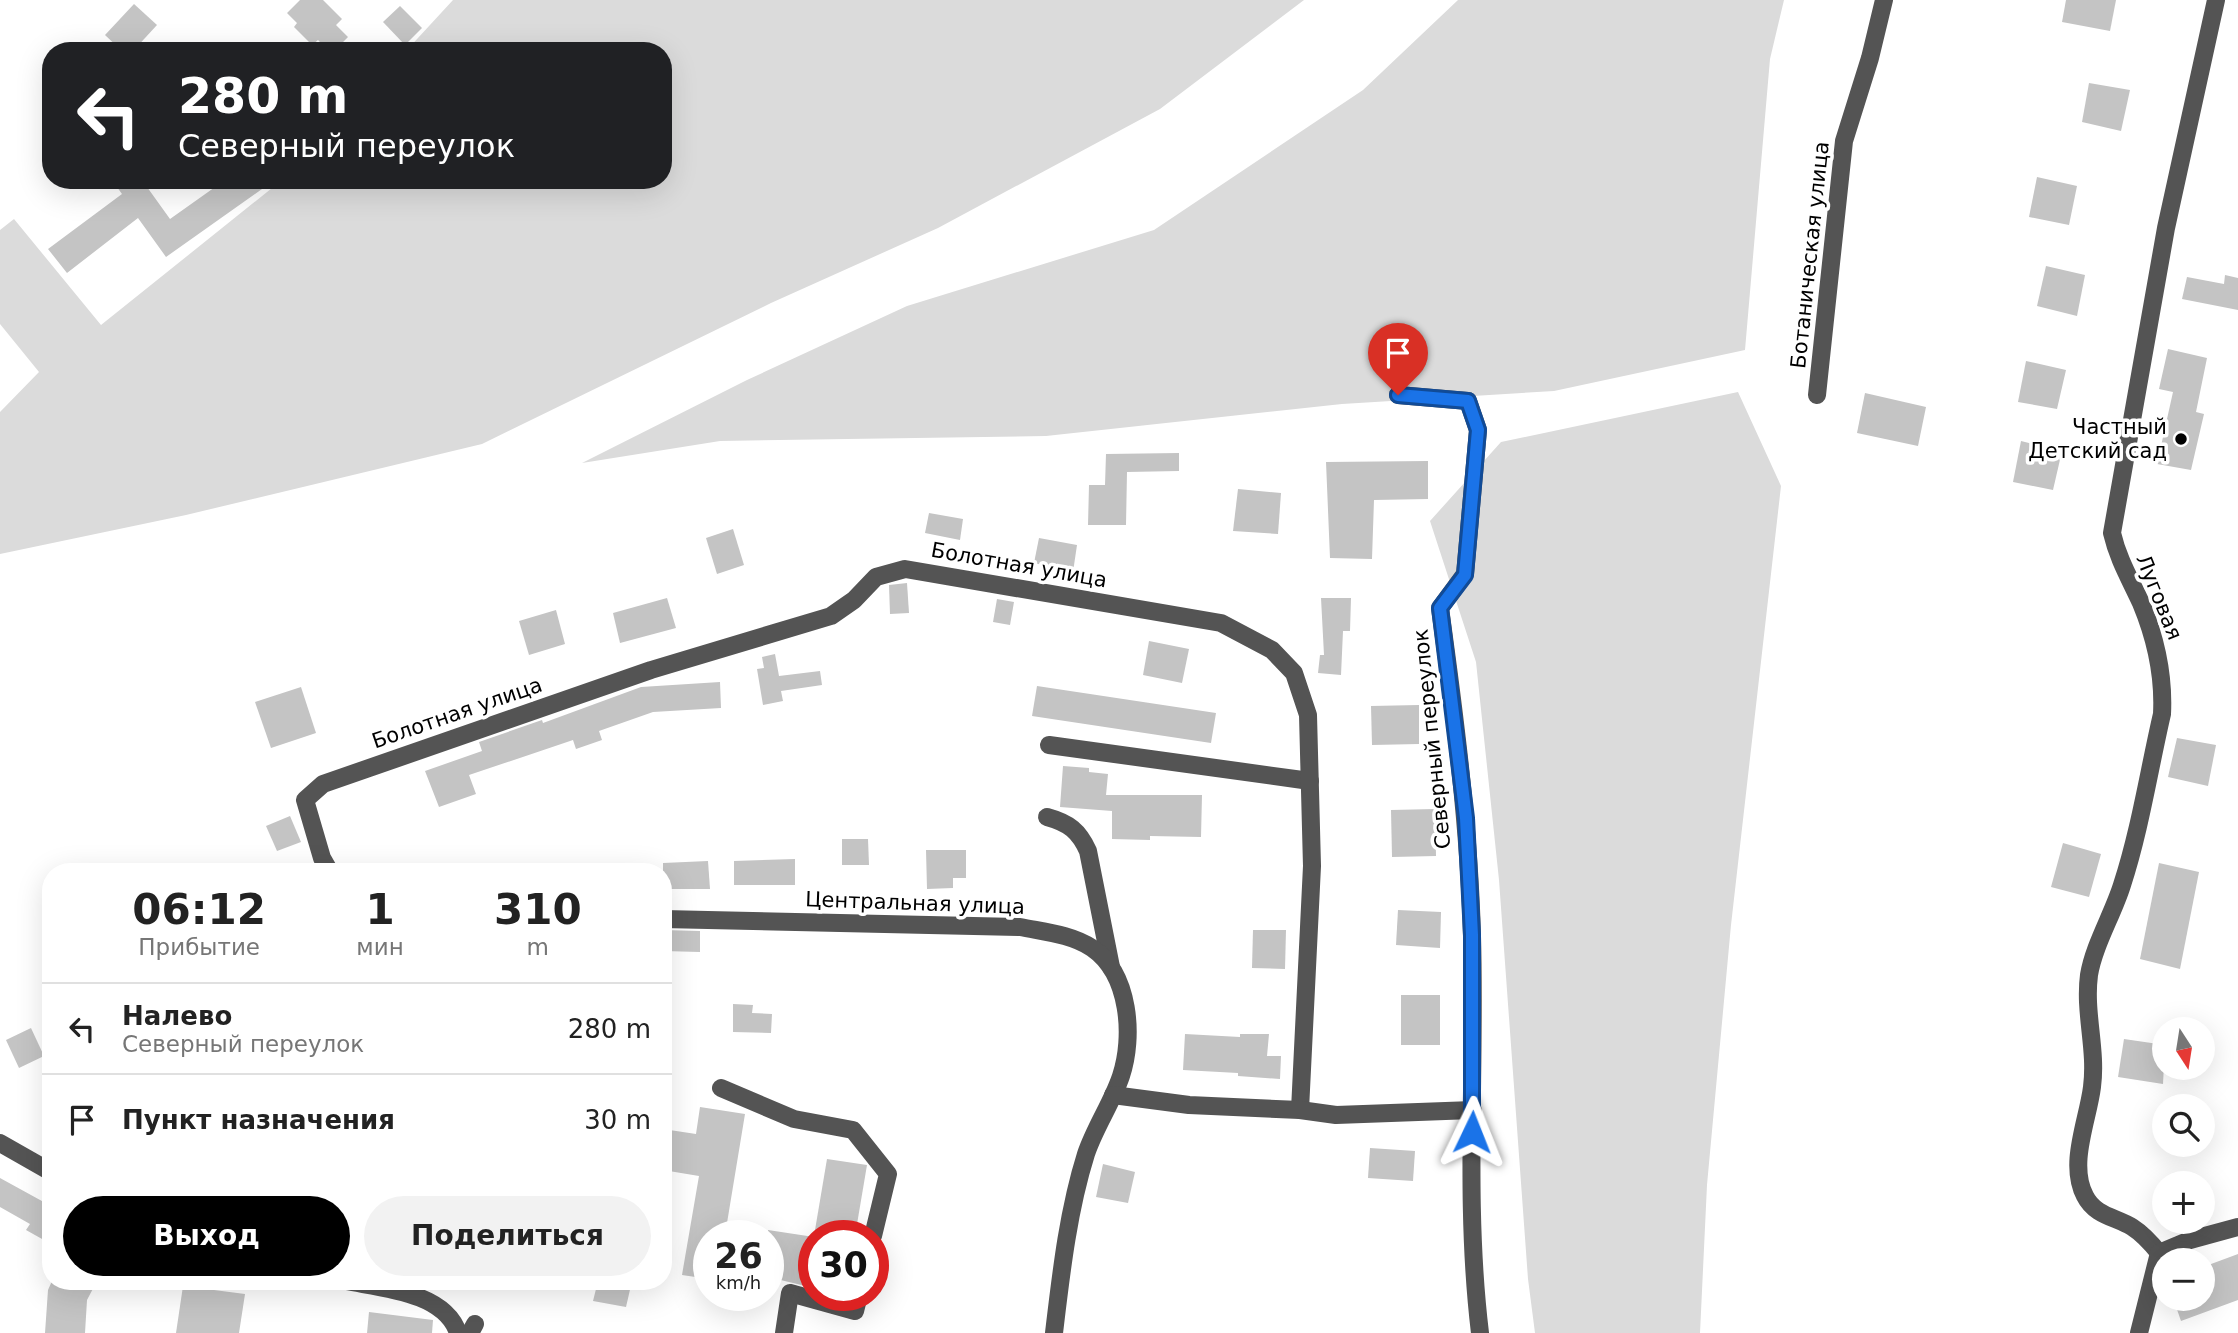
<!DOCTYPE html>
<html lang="ru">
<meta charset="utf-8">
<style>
body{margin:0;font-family:"DejaVu Sans",sans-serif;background:#f2f2f2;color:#222;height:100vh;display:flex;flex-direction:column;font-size:26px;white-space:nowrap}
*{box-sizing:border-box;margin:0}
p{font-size:23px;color:#767676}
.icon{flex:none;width:38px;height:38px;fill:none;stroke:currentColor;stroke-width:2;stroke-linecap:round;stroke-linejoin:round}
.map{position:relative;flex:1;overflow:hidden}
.drawer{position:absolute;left:42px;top:863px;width:630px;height:427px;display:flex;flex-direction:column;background:#fff;border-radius:28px;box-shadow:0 7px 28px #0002}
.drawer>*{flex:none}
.guide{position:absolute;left:42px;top:42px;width:630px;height:147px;border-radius:28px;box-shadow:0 7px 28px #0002;background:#202124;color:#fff;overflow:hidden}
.needle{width:46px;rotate:168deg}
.buttons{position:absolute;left:2152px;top:1017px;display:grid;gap:14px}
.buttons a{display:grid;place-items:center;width:63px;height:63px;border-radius:50%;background:#fff;box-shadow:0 7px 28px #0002;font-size:35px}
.speed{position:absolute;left:693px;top:1220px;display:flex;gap:14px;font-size:35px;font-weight:700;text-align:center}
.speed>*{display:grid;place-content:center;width:91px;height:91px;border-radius:50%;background:#fff;box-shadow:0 7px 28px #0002;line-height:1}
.speed small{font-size:18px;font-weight:400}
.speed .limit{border:10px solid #d22;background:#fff;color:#111}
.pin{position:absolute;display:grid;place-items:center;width:60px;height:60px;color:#fff;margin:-72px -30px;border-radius:50% 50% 50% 0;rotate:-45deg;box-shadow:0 0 7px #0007}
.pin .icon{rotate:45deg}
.me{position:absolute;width:77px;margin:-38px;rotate:2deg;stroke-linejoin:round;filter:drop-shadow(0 0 5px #0008)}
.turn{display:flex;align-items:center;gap:24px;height:147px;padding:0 21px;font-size:32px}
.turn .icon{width:91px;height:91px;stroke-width:2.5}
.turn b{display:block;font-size:49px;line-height:60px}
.eta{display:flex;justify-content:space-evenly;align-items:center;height:119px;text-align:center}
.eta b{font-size:42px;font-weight:700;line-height:49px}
.action{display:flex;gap:14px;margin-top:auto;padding:14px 21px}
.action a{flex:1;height:80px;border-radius:42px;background:#000;color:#fff;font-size:28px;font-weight:700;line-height:80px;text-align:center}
.action a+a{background:#f2f2f2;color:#222}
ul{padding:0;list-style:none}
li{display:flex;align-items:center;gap:21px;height:91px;padding:0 21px;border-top:2px solid #e0e0e0}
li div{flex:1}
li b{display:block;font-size:26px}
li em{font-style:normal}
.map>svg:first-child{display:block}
.green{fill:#dbdbdb}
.building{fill:#c4c4c4}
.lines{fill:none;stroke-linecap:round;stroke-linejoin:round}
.minor{stroke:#545454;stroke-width:18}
.route-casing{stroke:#114b97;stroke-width:18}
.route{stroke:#1a73e8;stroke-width:12}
.poi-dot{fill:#000;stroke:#fff;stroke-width:2.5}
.labels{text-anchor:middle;stroke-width:7;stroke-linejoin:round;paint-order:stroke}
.street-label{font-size:21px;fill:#000;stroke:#fff}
.poi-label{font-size:21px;fill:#000;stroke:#fff;text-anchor:end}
</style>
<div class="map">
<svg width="2238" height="1333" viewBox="0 0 2238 1333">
<rect width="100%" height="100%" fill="#fff"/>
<g class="green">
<path d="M453,0H1304L1160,109L938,228L771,303L482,444L186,515L0,554V412L39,372L0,324V230L14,219L101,325L282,180H663V51H406Z"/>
<path d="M1458,0H1784L1770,59L1745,350L1554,391L1342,404L1046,436L720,441L582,463L747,380L907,306L1154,230L1363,90Z"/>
<path d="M1738,392L1781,486L1731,925L1707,1185L1700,1333H1535L1528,1279L1499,880L1476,662L1430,521L1501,442Z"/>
</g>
<g class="building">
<path d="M300,0H323L342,19L336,25L348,37L334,51H329L318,40L312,45L294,27L297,23L287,13Z"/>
<path d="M2066,0H2116L2110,31L2062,22Z"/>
<path d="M134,4L157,25L133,51H122L105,35Z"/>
<path d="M400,6L422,28L405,45L383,22Z"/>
<path d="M2089,83L2130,90L2121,131L2082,122Z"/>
<path d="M2037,177L2077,186L2069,225L2029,217Z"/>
<path d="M112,180H142L170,219L225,180H256L262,189L166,257L138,218L67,273L48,249L122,194Z"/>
<path d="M2046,266L2085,275L2077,316L2037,306Z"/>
<path d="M2225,275L2238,278V310L2182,299L2187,277L2224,284Z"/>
<path d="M2168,349L2207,358L2196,412L2204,414L2191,470L2157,464L2173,392L2159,389Z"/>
<path d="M2026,361L2066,370L2057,409L2018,402Z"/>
<path d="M1865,393L1926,407L1918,446L1857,433Z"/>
<path d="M2021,441L2062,451L2053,490L2013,482Z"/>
<path d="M1179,453V471L1127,472L1126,525H1088L1089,485H1105L1106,454Z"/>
<path d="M1428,461V499L1374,500L1372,559L1330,558L1326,462Z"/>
<path d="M1238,489L1281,493L1278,534L1233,531Z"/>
<path d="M929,513L963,519L960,540L925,533Z"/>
<path d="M733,529L744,565L717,574L706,538Z"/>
<path d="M1039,538L1077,545L1073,572L1034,563Z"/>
<path d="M907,583L909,613L890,614L889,585Z"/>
<path d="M667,598L676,628L620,643L613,613Z"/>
<path d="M1321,598H1351L1350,631H1343L1341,675L1318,673L1320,655H1324Z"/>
<path d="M997,599L1014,602L1010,625L993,622Z"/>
<path d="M556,610L565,644L529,655L519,621Z"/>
<path d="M1149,641L1189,649L1182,683L1143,675Z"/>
<path d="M775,654L779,676L820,671L822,685L781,691L783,701L763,705L757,669L764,668L762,657Z"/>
<path d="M720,682L721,708L653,712L599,731L602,740L576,749L573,740L469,775L476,794L439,807L425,771L482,751L479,742L542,720L543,723L641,687Z"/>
<path d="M1037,686L1216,713L1211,743L1032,716Z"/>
<path d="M301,687L316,733L271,748L255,702Z"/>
<path d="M1419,705V744L1372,745L1371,706Z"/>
<path d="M2177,738L2216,745L2208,786L2168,777Z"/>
<path d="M1063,766L1089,768V772L1108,774L1106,795H1202L1201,837L1150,836V840L1112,839V811L1060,807Z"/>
<path d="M1435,809L1436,856L1392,857L1391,810Z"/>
<path d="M290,816L301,842L277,851L266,826Z"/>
<path d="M842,839H868L869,865H842Z"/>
<path d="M2063,843L2101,854L2089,897L2051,887Z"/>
<path d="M926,850H966V878H953V888L927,889Z"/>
<path d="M795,859V885H734V861Z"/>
<path d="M708,861L710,889H663V863Z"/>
<path d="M2159,863L2199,872L2180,969L2140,959Z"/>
<path d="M1398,910L1441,912L1440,948L1396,945Z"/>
<path d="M663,930L700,931V952L663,951Z"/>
<path d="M1253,930H1286L1285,969L1252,968Z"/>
<rect x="1401" y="995" width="39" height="50"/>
<path d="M733,1004L753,1005L752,1013L772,1014L771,1033L733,1032Z"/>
<path d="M31,1028L44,1056L19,1068L6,1040Z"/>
<path d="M1185,1034L1240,1037V1034H1269L1267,1056H1281L1280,1079L1238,1076V1073L1183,1070Z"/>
<path d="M2124,1039L2165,1045L2163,1084L2118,1077Z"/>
<path d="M700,1107L745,1114L727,1223L755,1228L754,1236H709V1279L682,1275L699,1176L663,1170V1129L696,1134Z"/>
<path d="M1370,1148L1415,1151L1413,1181L1368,1178Z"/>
<path d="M827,1159L867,1165L855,1236H814Z"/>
<path d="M1103,1164L1135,1172L1128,1203L1096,1197Z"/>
<path d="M0,1178L51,1206V1244L26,1230L30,1224L0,1207Z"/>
<path d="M768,1230L814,1237V1288L768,1277Z"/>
<path d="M2238,1254V1300L2181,1321L2173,1298H2203V1267Z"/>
<path d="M52,1281H97L87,1300L85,1333H45L48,1290Z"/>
<path d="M598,1281H632L626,1307L593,1301Z"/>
<path d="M183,1286L245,1294L239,1333H176Z"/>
<path d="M369,1312L433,1320L432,1333H367Z"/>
</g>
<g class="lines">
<g class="minor">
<path d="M1398,395L1468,401L1478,430L1465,574L1440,608C1455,717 1469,826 1472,936C1476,1068 1464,1201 1480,1333"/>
<path d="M1817,395L1844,141L1870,58L1884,0"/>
<path d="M1049,745L1310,781"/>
<path d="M1047,817C1069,823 1079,831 1088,851L1111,967"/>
<path d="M330,872L322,858L305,800L323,784L651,670L831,616L854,600L876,577L905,569L1221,623L1272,650L1294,673L1308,715L1312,866L1300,1110"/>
<path d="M663,919L1020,927C1044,932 1071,934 1092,948C1130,974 1134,1037 1121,1076C1112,1103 1095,1127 1086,1154C1068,1211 1061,1274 1054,1333"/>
<path d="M721,1088L794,1119L853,1130L888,1174L873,1236"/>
<path d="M1113,1095L1189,1105L1300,1110L1336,1115L1473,1110"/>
<path d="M0,1143L51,1172"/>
<path d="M2159,1253C2151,1243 2143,1234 2132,1227C2116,1217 2095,1216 2085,1196C2068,1164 2088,1120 2092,1087C2097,1049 2084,1013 2089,975C2094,945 2113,914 2122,885C2140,830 2149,770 2162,714C2164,675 2156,639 2141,603C2130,579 2118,559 2112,533L2166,228L2216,0"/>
<path d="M346,1281C381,1288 445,1292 458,1333"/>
<path d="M470,1333L475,1324"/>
<path d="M784,1333L790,1293L855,1311L859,1295"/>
<path d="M2139,1333L2159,1253L2190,1240L2238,1227"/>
</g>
</g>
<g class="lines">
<g class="route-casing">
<path id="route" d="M1398,395L1468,401L1478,430L1465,575L1440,608L1466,818L1472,935V1132"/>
</g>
<use href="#route" class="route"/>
</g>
<circle class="poi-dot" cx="2181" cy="439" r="7"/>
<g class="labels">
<g class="street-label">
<text transform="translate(1810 255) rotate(-84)" y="7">Ботаническая улица</text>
<text transform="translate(1019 565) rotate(10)" y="7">Болотная улица</text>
<text transform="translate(2159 597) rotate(68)" y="7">Луговая</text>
<text transform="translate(457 713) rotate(-19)" y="7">Болотная улица</text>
<text transform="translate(1432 739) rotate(-96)" y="7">Северный переулок</text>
<text transform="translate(915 903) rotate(2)" y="7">Центральная улица</text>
</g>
<g class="poi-label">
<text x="2167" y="434">Частный<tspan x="2167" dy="24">Детский сад</tspan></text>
</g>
</g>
</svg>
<div class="buttons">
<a><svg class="needle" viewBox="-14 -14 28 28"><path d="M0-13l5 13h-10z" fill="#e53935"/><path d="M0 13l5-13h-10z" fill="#767676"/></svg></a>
<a><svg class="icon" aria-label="search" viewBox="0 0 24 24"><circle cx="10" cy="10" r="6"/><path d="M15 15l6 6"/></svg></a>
<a>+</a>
<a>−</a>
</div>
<div class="speed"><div>26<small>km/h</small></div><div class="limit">30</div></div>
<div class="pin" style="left:1398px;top:395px;background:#d93025"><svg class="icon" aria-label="arrive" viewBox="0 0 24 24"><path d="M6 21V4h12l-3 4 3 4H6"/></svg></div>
<svg class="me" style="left:1472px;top:1132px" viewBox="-20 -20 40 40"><path d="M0-17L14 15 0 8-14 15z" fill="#1a73e8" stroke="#fff" stroke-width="4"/></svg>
<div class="guide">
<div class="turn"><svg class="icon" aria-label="left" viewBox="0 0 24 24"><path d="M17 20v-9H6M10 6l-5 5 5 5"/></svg><div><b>280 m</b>Северный переулок</div></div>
</div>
<section class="drawer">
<div class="eta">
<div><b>06:12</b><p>Прибытие</p></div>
<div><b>1</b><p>мин</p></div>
<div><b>310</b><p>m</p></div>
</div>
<ul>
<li><svg class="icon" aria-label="left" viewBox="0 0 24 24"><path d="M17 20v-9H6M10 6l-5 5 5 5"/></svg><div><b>Налево</b><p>Северный переулок</p></div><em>280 m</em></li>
<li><svg class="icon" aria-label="arrive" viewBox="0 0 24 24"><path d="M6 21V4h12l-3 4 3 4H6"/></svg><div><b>Пункт назначения</b></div><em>30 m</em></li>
</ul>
<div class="action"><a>Выход</a><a>Поделиться</a></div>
</section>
</div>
